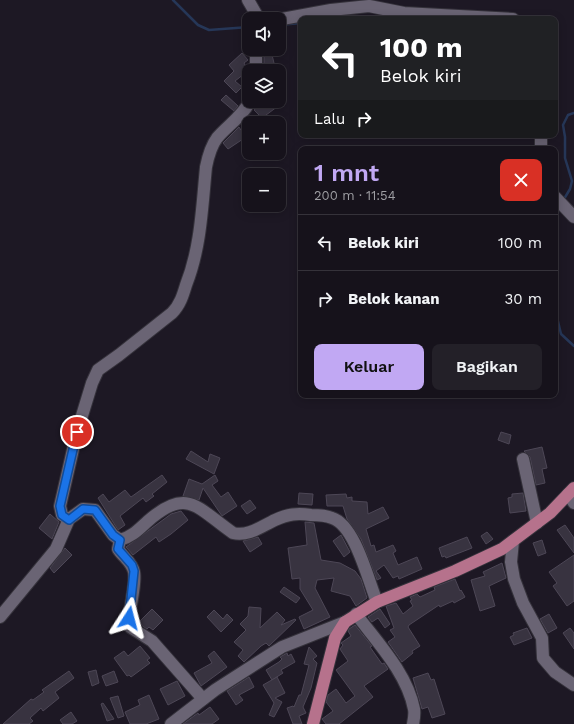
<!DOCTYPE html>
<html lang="id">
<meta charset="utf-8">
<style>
body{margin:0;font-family:"Work Sans",sans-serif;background:#232028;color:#f1f3f6;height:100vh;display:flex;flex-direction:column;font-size:15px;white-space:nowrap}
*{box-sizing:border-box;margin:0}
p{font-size:13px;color:#9e9ea3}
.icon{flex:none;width:22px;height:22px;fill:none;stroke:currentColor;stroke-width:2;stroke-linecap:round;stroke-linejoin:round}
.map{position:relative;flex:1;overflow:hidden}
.panel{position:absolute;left:298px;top:146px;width:260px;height:252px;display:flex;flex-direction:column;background:#16121b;border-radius:8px;box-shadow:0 2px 10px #0003,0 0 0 1px #35323a}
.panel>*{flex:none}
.guide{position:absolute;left:298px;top:16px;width:260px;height:122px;border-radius:8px;box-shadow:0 2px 10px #0003,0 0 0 1px #35323a;background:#202124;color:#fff;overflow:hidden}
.tools{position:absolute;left:242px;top:12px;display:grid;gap:8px}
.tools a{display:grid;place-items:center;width:44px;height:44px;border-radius:8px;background:#16121b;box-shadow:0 2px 10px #0003,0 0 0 1px #35323a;font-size:20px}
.pin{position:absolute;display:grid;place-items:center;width:34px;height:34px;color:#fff;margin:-17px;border:2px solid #fff;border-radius:50%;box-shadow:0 1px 4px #0007}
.me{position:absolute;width:44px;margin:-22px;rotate:9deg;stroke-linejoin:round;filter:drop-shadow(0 0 3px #0008)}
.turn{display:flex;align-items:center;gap:14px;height:84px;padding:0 16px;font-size:18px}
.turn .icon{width:52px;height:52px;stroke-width:2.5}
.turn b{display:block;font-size:28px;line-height:34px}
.then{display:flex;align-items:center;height:38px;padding:0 16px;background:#0003;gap:8px;font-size:15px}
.round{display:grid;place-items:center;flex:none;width:42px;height:42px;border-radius:8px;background:#232028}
.summary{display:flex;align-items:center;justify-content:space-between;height:68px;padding:0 16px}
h1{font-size:24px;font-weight:600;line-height:30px;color:#c1a8f3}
.button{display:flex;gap:8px;margin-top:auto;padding:8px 16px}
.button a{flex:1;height:46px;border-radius:8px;background:#c1a8f3;color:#111;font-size:16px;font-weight:600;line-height:46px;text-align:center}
.button a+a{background:#232028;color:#f1f3f6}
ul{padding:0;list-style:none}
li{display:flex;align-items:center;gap:12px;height:56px;padding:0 16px;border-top:1px solid #35323a}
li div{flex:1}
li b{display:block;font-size:15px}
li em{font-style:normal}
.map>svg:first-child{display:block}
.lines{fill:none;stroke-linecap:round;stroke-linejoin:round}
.stream{stroke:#263758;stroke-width:2.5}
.building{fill:#383340;stroke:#4d4756}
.minor-casing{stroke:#35323b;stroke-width:14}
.major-casing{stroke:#35323b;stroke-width:14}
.minor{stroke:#6a6474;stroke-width:12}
.major{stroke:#b6728c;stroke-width:12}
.route-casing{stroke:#114b97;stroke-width:10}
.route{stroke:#1a73e8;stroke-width:7}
</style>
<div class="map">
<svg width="574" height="724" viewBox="0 0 574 724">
<rect width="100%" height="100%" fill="#1d1824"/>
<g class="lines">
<g class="stream">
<path d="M173,0L198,25L209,30L249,27"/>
<path d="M279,25L301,23"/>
<path d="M564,199L570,189L572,181L565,158V137L563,125L568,115L574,113"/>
<path d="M555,228L558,212"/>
<path d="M555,309L561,334L574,346"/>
</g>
</g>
<g class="building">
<path d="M242,53L248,60L244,63L248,71L235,81L242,87L236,93L224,81L234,71L229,65Z"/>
<path d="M272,55L276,71H267L266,67L264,68V56Z"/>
<path d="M226,95L238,106L234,111L221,100Z"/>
<path d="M265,101H285L262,118L254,110Z"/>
<path d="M249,124V135L228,149L223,143L239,127L241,130Z"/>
<path d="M501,432L511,435L509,444L498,440Z"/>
<path d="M542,447L547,468L542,469L545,483L536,485L530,457L524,451Z"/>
<path d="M191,451L208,462L210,454L220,458L214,474L186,459Z"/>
<path d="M162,475L167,482L152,494L154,496L146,502L143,498L120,516L125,525L118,530L98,498L103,494L109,502L125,490L131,497Z"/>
<path d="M215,475L218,481L212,485L221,497L228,492L237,506L222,516L203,488L199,500L183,496L189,479L202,484Z"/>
<path d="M299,493L313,494L312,505L298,504Z"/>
<path d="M523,493L526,511L510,513L508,498L512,497V494Z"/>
<path d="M346,494L347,498L352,497V501L367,502L368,514L383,507L389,518L366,529L371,546L374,545L376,552L393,545L396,551L393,553L398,565L417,557L422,569L399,579L398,576L393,578L384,565L376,571L381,578L377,580L361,539L347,519L343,506H327L326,495Z"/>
<path d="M250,500L256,508L247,514L241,506Z"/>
<path d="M181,511L188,520L171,534L159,542L156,537L133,555L126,547L171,514Z"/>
<path d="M50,514L59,522L52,539L39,528Z"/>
<path d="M305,522L314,523L321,560L340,563L355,571L361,579L367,598L356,606L350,596L331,591L334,578L317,580L315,588L330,617L304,629L299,617L313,610L300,589V578L292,579L288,548L307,545Z"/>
<path d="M565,525L574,538V553L557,530Z"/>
<path d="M487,532L493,539L486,544L481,536Z"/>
<path d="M341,535L350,552L344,557L333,541Z"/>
<path d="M258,537L262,544L250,552L243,541Z"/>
<path d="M467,537L472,548L446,558L445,556L442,557L439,548Z"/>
<path d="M542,540L546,553L538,556L533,543Z"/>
<path d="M65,548L72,555L54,573L50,568Z"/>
<path d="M574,555V601L567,606L553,586L557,583L549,572Z"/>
<path d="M502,563L506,578L489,586L495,606L480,611L471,580L485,576L483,572Z"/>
<path d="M455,579L460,591L461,590L465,597L454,603L453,601L440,607L439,605L409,625L408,627L420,646L412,651L413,653L402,662L388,642L395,637L390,630L394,628L386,606L396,603L403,614L413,606L410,601L412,600L410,597L417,594L420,597L435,590L434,587Z"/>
<path d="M284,587L300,598L296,603L280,592Z"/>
<path d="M249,607L261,608L260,628L277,612L285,620L281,625L295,619L296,620L269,646L266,643L261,646L244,662L238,656L243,650L234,642L246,630L240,624L248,616Z"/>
<path d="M152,609L163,620L153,630L149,627L147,629L138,623Z"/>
<path d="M380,609L390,624L385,628L378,618L372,622L368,617Z"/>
<path d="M214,610L223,619L227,614L233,620L221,632L207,617Z"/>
<path d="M549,614L557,628L548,633L540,619Z"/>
<path d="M355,625L372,646L370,647L382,664L384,663L388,669L364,686L373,697L339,724H326L322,719L333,711L326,702L328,695L336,689L346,703L355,696L336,670L348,661L340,649L343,645L341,643L351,636L348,631L349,629Z"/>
<path d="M527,628L532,638L514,645L510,637L514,635L513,633Z"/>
<path d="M570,628L574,633V649L563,633Z"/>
<path d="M140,646L150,658L147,660L150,663L131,677L129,675L127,676L114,658L124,651L128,656Z"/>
<path d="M309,647L317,656L313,659L317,663L311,688L303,707L306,713L299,716L302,724H293L287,708L293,706L294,707L299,695H301L309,665L304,664Z"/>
<path d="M214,651L227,667L201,686L194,673L212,663L208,656Z"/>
<path d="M287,653L288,656L291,654L295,662L281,670L283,673L272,680L266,670L279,662L282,659L280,657Z"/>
<path d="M96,670L99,683L92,686L88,672Z"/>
<path d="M69,671L74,678L55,692L59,698L43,711L41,708L30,718L33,721L29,724H3L31,699L33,700L44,692L42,690Z"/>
<path d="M114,671L118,682L106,686L102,676Z"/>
<path d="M428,673L431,680L434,679L445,714L432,718L428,707L422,709L413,678Z"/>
<path d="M249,677L254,687L239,695L243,700L236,705L227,691Z"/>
<path d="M277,677L285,693L275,698L282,702L274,717L269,715L274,703L263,685Z"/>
<path d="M177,681L185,696L168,705L160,689Z"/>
<path d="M149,695L159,719L146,724H130L125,712L140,705L138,700Z"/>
<path d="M118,696L124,716L118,718L110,698Z"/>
<path d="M103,703L114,719L107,721L101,704Z"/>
<path d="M210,707L219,719L212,724H183L198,713L199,715Z"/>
<path d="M71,712L77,721L72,724H63L60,720Z"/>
</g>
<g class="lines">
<g class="minor-casing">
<g id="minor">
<path d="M248,0L259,19"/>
<path d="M259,19H282L331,10L369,6L404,13L513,19"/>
<path d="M256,49V71"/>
<path d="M541,135V149"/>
<path d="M555,197L574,217"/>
<path d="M523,459L537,523"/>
<path d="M568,494L574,503"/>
<path d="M69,519L62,515L60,506L77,432L92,383L98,370L119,355L172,313C180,305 183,295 186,285C201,247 202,207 206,167C208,157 211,146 217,138C228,125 242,117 250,101"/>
<path d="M120,540L118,549C123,557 132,562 134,572C137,586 126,617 130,627L152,641L203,699"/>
<path d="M513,541L511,562L514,579L523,603L542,638L543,658L555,672L574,685"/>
<path d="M356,614C377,642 407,673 414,709C415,714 414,719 413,724"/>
<path d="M0,617L56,549L69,519L83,509L95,510L113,535L120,540C132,537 139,529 148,521C188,486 198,509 233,533C248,537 262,526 275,520C288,514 297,513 311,515C317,515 325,515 332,518C355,525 368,580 377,602"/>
<path d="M171,724L215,690L282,647L345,622"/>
</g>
</g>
<g class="major-casing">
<path id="major" d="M313,724L335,638L345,622L377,602L455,571L502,549L550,513L574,488"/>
</g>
<use href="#minor" class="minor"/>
<use href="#major" class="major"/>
</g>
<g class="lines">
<g class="route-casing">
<path id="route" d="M77,432L60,506L62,515L69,520L83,509L95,510L113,535L120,540L118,549L132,565L134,571L129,618"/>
</g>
<use href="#route" class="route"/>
</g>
</svg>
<div class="tools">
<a><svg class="icon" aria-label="sound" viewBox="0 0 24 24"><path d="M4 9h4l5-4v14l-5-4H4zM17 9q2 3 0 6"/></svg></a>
<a><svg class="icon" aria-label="layers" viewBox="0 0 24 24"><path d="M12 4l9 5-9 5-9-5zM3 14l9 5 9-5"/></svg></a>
<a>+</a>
<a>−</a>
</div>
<div class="pin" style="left:77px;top:432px;background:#d93025"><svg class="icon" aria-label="arrive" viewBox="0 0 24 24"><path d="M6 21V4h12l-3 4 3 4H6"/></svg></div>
<svg class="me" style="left:129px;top:618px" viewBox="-20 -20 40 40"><path d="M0-17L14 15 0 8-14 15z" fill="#1a73e8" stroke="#fff" stroke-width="4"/></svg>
<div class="guide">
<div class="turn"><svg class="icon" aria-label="left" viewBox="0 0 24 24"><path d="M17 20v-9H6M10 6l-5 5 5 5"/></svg><div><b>100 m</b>Belok kiri</div></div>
<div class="then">Lalu<svg class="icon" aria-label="right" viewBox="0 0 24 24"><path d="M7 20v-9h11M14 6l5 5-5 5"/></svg></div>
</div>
<section class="panel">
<div class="summary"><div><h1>1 mnt</h1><p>200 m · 11:54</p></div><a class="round" style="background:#d93025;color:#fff"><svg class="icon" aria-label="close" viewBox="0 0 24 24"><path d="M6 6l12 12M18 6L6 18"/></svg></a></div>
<ul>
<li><svg class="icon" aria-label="left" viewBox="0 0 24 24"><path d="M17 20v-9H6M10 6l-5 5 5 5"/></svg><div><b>Belok kiri</b></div><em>100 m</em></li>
<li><svg class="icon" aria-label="right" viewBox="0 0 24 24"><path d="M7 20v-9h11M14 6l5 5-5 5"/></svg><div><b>Belok kanan</b></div><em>30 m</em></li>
</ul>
<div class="button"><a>Keluar</a><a>Bagikan</a></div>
</section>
</div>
